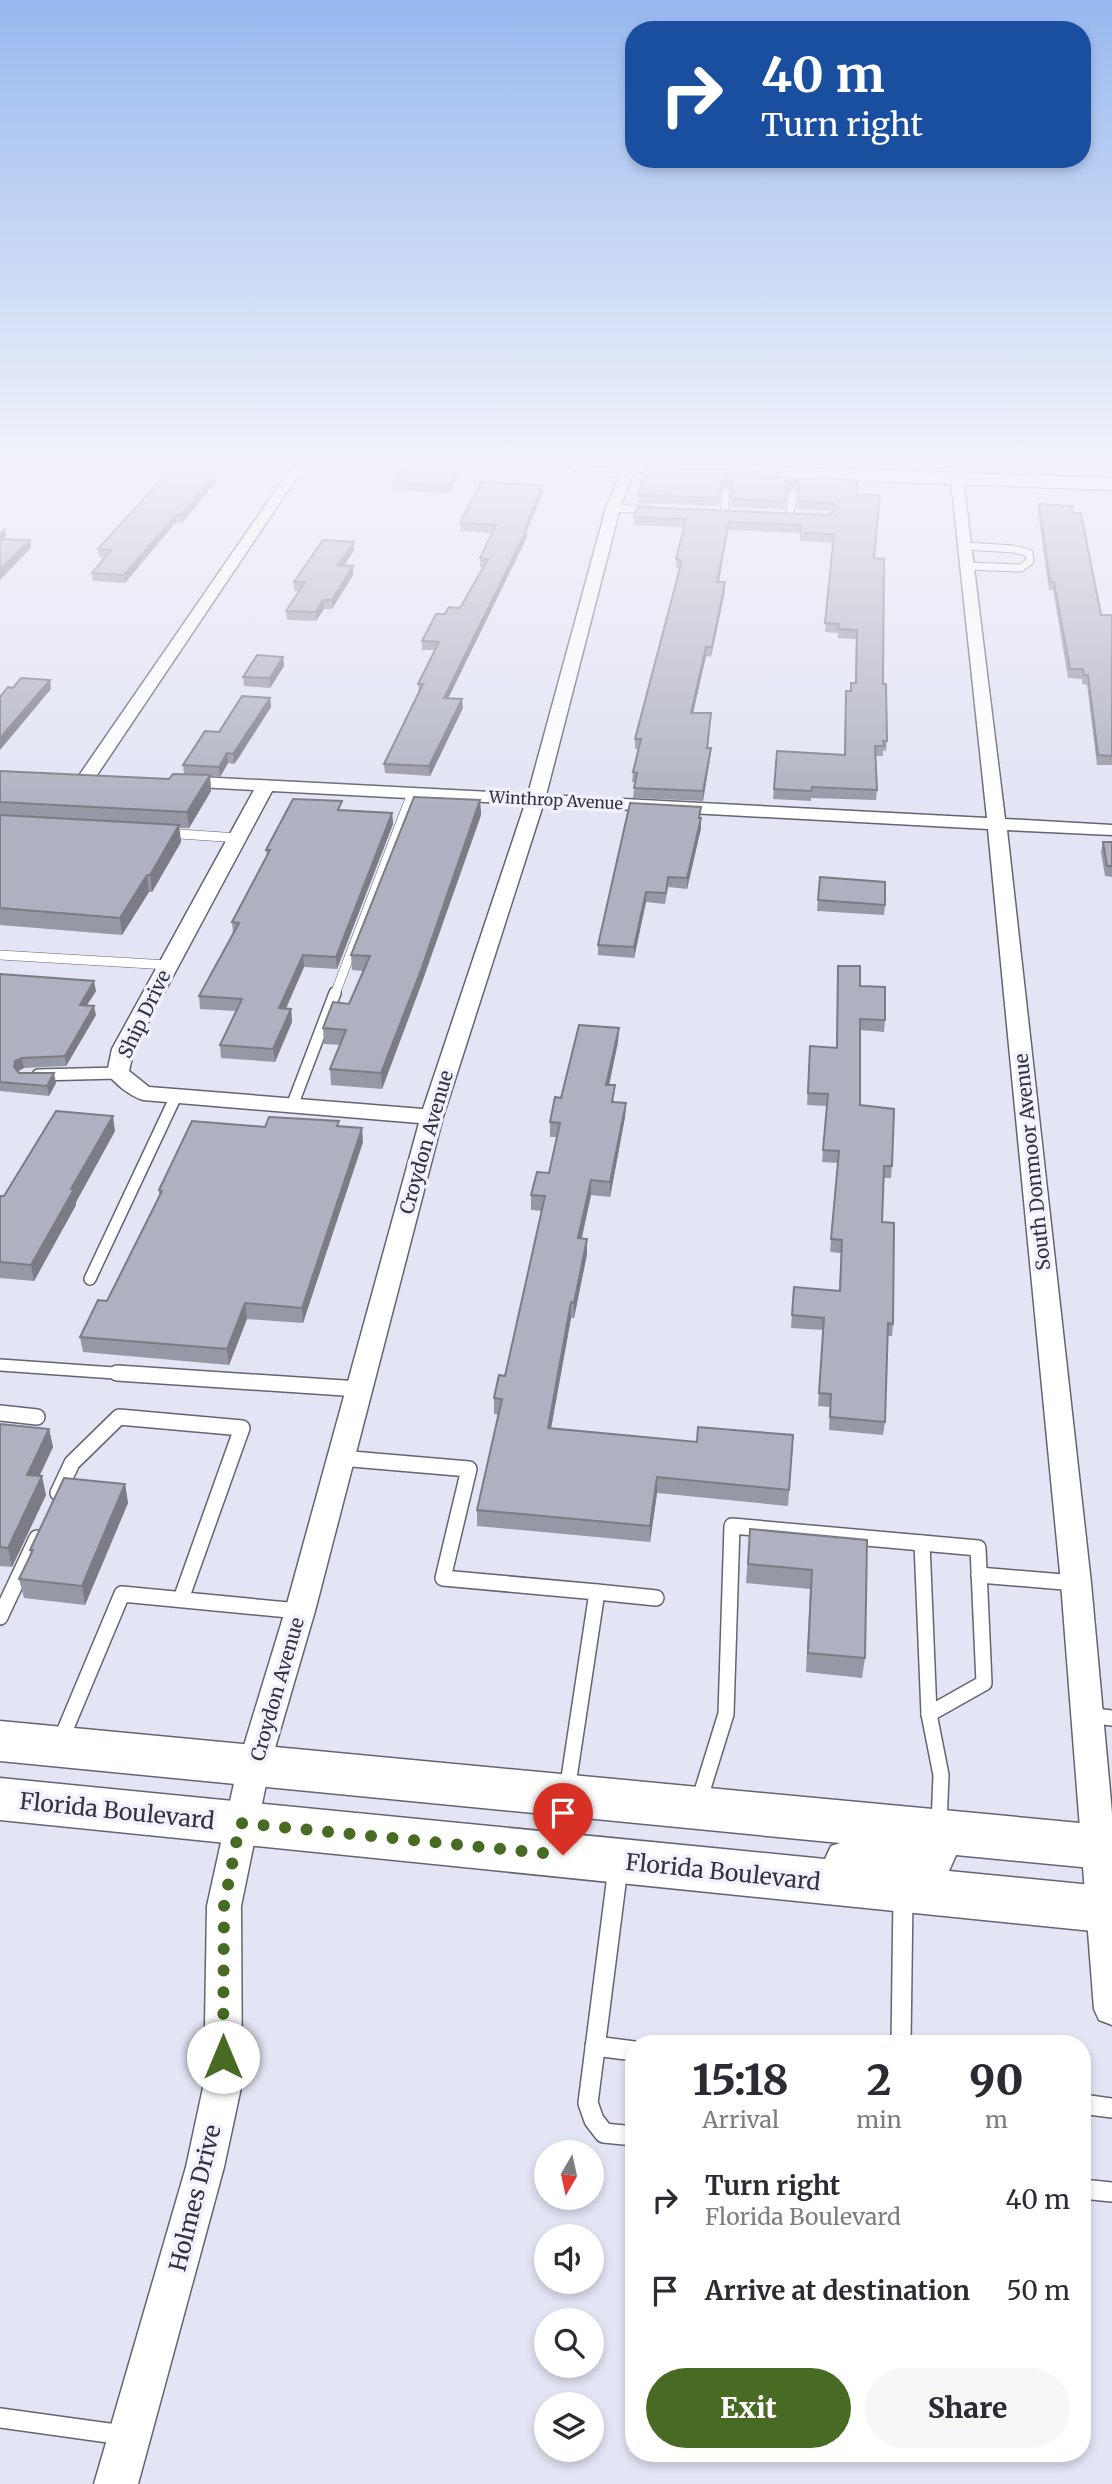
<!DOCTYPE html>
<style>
body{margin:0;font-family:Merriweather,serif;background:#f7f7f7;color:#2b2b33;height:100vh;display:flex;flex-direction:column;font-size:26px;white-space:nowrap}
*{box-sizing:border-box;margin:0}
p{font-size:23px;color:#7c7c81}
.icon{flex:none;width:38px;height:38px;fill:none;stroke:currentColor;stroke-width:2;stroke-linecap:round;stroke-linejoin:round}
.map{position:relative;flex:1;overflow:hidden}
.drawer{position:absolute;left:625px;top:2035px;width:466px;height:427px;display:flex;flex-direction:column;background:#fff;border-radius:28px;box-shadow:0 4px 10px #0003}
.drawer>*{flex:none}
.hud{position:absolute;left:625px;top:21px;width:466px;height:147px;border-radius:28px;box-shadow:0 4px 10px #0003;background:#1a4fa0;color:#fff;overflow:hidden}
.needle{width:46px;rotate:189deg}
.buttons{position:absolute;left:534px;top:2140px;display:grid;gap:14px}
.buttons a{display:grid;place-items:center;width:70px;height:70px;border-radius:50%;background:#fff;box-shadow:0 4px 10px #0003;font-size:35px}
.pin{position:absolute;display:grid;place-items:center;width:60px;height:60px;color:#fff;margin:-72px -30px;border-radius:50% 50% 50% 0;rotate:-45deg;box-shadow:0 0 7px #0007}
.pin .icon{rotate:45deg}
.me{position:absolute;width:77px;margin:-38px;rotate:0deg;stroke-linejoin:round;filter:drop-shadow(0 0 5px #0008)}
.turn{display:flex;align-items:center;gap:24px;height:147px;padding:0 21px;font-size:32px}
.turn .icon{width:91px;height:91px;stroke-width:2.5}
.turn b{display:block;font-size:49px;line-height:60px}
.eta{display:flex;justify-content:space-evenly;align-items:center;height:119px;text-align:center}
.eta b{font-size:42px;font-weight:800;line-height:49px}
.button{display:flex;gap:14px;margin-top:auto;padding:14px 21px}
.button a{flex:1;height:80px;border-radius:42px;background:#476b23;color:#fff;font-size:28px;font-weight:800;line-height:80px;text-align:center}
.button a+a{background:#f7f7f7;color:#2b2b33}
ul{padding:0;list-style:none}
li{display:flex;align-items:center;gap:21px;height:91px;padding:0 21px}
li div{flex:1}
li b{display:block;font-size:26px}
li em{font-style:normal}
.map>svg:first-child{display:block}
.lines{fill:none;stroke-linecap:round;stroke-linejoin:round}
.lane-far4-casing{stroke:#646473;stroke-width:9}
.lane-far3-casing{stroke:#646473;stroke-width:10}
.lane-far2-casing{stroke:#646473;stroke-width:14}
.lane-far1-casing{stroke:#646473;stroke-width:18}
.lane-casing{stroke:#646473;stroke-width:22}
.street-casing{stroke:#646473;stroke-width:3}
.secondary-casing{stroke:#646473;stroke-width:3}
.primary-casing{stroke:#646473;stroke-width:3}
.lane-far4{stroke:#fff;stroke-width:7}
.lane-far3{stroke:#fff;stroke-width:9}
.lane-far2{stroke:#fff;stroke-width:11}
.lane-far1{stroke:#fff;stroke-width:15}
.lane{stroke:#fff;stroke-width:19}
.street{fill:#fff;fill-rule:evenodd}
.secondary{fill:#fff;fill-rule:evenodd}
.primary{fill:#fff;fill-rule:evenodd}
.wall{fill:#9798a5}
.shaded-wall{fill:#7b7c86}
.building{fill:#b0b1c0;stroke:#7b7c86;stroke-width:2}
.route{stroke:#476b23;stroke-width:12;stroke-dasharray:0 21.6}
.labels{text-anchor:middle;stroke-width:7;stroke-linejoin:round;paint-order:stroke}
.far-street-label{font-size:16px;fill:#34343b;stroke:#f1f1ff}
.street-label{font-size:19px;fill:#34343b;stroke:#f1f1ff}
.near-street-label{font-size:23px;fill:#34343b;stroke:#f1f1ff}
</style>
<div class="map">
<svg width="1112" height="2484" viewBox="0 0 1112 2484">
<rect width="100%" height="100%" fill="#e3e4f4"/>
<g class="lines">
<g class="lane-far4-casing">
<g id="lane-far4">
<path d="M613,508L651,510"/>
<path d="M724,512L726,493"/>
<path d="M790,515L793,494"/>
<path d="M965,546L1014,549L1029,553L1030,561L1021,568L967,566"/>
</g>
</g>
<g class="lane-far3-casing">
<g id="lane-far3">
<path d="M165,833L238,838"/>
<path d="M0,955L168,965"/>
<path d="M335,994L412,793"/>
</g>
</g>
<g class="lane-far2-casing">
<g id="lane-far2">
<path d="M38,1075L118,1073"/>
<path d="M292,1106L335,993"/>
<path d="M90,1279L176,1096"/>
<path d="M0,1365L143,1375"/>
</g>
</g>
<g class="lane-far1-casing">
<g id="lane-far1">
<path d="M117,1373L359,1389"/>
<path d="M0,1413L37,1417"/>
<path d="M340,1458L469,1469L443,1578L597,1592L567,1791"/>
<path d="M58,1493L72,1463L119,1417L242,1428L181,1599"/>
<path d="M922,1543L929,1714L941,1775L939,1825"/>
<path d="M979,1575L1075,1583"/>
<path d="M597,1592L656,1598"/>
<path d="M0,1617L37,1538"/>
<path d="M1088,1715L1112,1718"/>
<path d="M60,1742L122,1594L299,1611"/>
<path d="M699,1801L726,1714L732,1526L978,1548L984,1683L929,1714"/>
</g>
</g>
<g class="lane-casing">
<g id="lane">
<path d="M618,1868L588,2103L594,2120L604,2133L634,2136"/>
<path d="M901,2044L903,1897"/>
<path d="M595,2046L634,2051"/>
<path d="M1082,2104L1112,2108"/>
<path d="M1082,2189L1112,2192"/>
<path d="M0,2418L123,2435"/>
</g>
</g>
<g class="street-casing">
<g id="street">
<path d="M293,465H305L93,781H81L78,777Z"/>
<path d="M624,465L635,467L620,508L546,795L987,818L951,479L957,475L963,479L1005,819L1112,825V835L1007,830L1091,1583L1112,1813V2025L1099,2020L1094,2009L1061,1583L988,829L543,805L443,1117L315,1611L270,1765L241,1906L242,2083L224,2167L138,2484H94L186,2167L204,2083L207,1906L238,1765L285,1611L419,1123L143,1100C130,1096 115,1084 107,1073L112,1049L254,790L180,786L171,781L180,776L528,794L606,508ZM272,791L525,804L423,1109L149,1087L129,1071L134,1049Z"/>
</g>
</g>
<g class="secondary-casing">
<path id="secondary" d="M564,465H714L1112,478V490L573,470Z"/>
</g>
<g class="primary-casing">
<path id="primary" d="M0,1721L1112,1826V1870L956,1855L949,1871L1112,1887V1933L0,1820V1778L825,1859L831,1846L840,1843L0,1761Z"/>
</g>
<use href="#lane-far4" class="lane-far4"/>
<use href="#lane-far3" class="lane-far3"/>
<use href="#lane-far2" class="lane-far2"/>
<use href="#lane-far1" class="lane-far1"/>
<use href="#lane" class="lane"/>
<use href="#street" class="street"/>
<use href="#secondary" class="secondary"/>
<use href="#primary" class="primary"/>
</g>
<g class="wall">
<path d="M465,465L449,493L393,491V483Z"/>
<path d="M647,467L780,477L857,494L874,558L887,741L886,751L883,750V756H876L877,790L876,800L811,798V801L773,799L777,751L844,755L846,691H850L851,683H855L856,639L838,638V633L825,632L833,543L800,541V533L728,530L719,582H725V591L711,657L706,656L693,713L710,723L708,748H711L710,758L703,801L633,798L635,782H632L633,772L638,749H635V739L679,568H676V559L684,527L634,525V517L830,515L832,513L831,511L797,509L799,492L793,488L787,492L785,509L731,507L732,491L726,487L721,490L718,506L638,503V495Z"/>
<path d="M215,474L216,482L182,523L176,522L125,583L93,581L92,573L105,558L99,557L98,549Z"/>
<path d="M543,493L527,530V537L448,698L463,708L430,776L385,773L384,764L419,693L418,684L435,650H422V641L445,614L460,608L483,567H480V558L492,533L461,531L460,523Z"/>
<path d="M1039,504L1073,513L1101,615H1112V765H1097L1087,685L1082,684V679L1068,678L1053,590H1049L1038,512Z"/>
<path d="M354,542V550L344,566H353V575L332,609H324L316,621L287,620L286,611L299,591H294V582Z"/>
<path d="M283,657L284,666L270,688L244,686L243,677Z"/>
<path d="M270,698L271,707L238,759L234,764L228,763L220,777L210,776L211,791L189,828H179L181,842L152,892H149L122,935L0,925V771L169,779L184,774L183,765L219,732Z"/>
<path d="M480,800L481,815L421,985L382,1089L331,1085L330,1069L340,1045L324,1044L323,1028L349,1004L363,971L352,970L351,955Z"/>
<path d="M342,810L392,813L393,824L337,969L304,967L286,1009H291L292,1022L275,1062L221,1058L220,1045L236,1011L200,1009L199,996L233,933L232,922L267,857L266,850Z"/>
<path d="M700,818H701V828L687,889L668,887L665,904L646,902L634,958L598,955V945Z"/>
<path d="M1103,842H1112V877L1105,876L1101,852Z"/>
<path d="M820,877L885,905L884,915L817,911Z"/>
<path d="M838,966L860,986L885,1020L884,1032L860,1030V1105L892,1166L891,1178H884L882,1222L893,1324L892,1336H887L885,1422L883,1435L829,1430L830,1407L818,1406L823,1330L791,1328L794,1287L839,1291L841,1253L830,1252L838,1163L822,1162L827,1106L807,1105L810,1046L836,1048Z"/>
<path d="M0,974L96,991L87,1005L96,1015L66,1066L24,1068L17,1071L19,1073L56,1083L49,1096L0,1091Z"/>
<path d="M619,1028L618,1042L609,1085L614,1102L626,1103L625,1117L610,1197L591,1195L582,1238L587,1239V1254L574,1318H571L551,1429L697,1442L793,1435L788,1506L657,1493L650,1542L477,1526V1510L499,1415L494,1414V1398L505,1376L542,1211L531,1210V1195L549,1173L557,1137H550V1122L561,1098Z"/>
<path d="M339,1126L363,1142L303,1323L247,1319L229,1365L83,1352L80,1337L107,1301L159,1196V1190L265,1127Z"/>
<path d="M115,1131L76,1202V1205L34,1281L0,1278V1196H4Z"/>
<path d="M0,1424L49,1429L53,1447L39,1476L46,1495L12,1567L0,1566Z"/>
<path d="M125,1484L128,1503L85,1605L24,1598L19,1579L31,1555L30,1550Z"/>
<path d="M750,1529L867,1540L865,1658L862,1678L806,1672L810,1589L746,1583Z"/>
</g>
<g class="shaded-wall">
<path d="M460,465H465L449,493L448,485Z"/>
<path d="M215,474L216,482L182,523L181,515Z"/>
<path d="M726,479V487L721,490L718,506L721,482Z"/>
<path d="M794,480L793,488L787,492L785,509L788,484Z"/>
<path d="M543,485V493L527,530V537L444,707V698L525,528Z"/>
<path d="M176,515V522L125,583L124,575Z"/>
<path d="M729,522L728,530L717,591V582Z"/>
<path d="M5,528L6,536L0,542V533Z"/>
<path d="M30,540L31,548L0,580V570Z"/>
<path d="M354,542V550L339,574L338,565Z"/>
<path d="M353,566V575L332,609V600Z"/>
<path d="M725,582V591L711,657L712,647Z"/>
<path d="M323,600L324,609L316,621V612Z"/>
<path d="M706,647V656L691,722V713Z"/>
<path d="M283,657L284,666L270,688V678Z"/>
<path d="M50,680L51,689L0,750V738Z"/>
<path d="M270,698L271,707L234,764L233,754Z"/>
<path d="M462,699L463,708L430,776L429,766Z"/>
<path d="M711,748L710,758L703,801V791Z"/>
<path d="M227,753L228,763L220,777L219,767Z"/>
<path d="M210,775L211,791L189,828L187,812Z"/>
<path d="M480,800L481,815L421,985L382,1089L381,1073Z"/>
<path d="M392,813L393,824L337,969L336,957Z"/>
<path d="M701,818V828L687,889V878Z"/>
<path d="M179,825L181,842L152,892L150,875Z"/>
<path d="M147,875L149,892L122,935L120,918Z"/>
<path d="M646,892V902L634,958V947Z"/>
<path d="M303,955L304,967L280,1021L279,1008Z"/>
<path d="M94,981L96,991L81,1014L80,1005Z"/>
<path d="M94,1006L96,1015L66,1066L65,1056Z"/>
<path d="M291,1009L292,1022L275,1062L273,1049Z"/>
<path d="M619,1028L618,1042L606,1099V1085Z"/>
<path d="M22,1058L24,1068L17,1072L14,1067L15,1061Z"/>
<path d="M54,1073L56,1083L49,1096L47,1086Z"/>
<path d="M626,1103L625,1117L610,1197V1182Z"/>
<path d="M113,1116L115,1131L76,1202V1205L34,1281L31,1265L71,1189Z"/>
<path d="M362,1128L363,1142L303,1323L302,1308Z"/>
<path d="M591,1180V1195L578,1253V1238Z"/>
<path d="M587,1239V1254L574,1318V1303Z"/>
<path d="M571,1302V1318L548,1444V1428Z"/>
<path d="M245,1303L247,1319L229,1365L227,1349Z"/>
<path d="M49,1429L53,1447L31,1494L27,1475Z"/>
<path d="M42,1476L46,1495L12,1567L8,1548Z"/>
<path d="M657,1477V1493L650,1542V1526Z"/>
<path d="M125,1484L128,1503L85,1605L82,1586Z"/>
</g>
<g class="building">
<path d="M404,465H460L448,485L393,483Z"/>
<path d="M647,467L781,472L780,477L857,480V494L880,495L874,558L884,559L883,684H886L887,741H883L884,746H875L877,790L812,787L811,791L774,789L777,751L845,755L846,691H851V683H856L857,630L838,629L839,624L825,623L834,534L800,533L801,525L729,522L717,582H725L712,647H706L691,713H711L707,748H711L703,791L634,788L637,773L633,772L641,739H635L681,564L679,559H676L686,519L634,517L637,507L830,515L837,508L832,503L798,501L799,484L794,480L788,484L785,501L731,499L732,483L726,479L721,482L719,498L638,495Z"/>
<path d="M168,472L215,474L181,515H176L124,575L92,573L111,550L98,549Z"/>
<path d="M481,482L543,485L525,528L527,529L444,698L462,699L429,766L384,764L423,684H418L439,642L422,641L436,614H445L449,607L460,608L488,559L480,558L496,525L460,523Z"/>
<path d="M1039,504L1072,506L1073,513H1081L1101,615H1112V756L1098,755L1088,675H1084L1083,669H1070L1054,582L1050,581Z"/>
<path d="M0,539L30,540L0,570Z"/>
<path d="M323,540L354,542L338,565L353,566L332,600H323L316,612L286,611L305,582H294Z"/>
<path d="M257,655L283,657L270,678L243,677Z"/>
<path d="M21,678L50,680L0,738V697L8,687L13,688Z"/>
<path d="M242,696L270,698L233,754L227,753L219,767L183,765L205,731L219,732Z"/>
<path d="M0,771L169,779L173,774L210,775L187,812L0,802Z"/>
<path d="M414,797L480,800L421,970L381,1073L330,1069L346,1030L323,1028L333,1002L349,1004L370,956L351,955Z"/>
<path d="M293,799L342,801L338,810L392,813L336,957L303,955L279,1008L291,1009L273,1049L220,1045L242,999L199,996L239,923L232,922L270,850H266Z"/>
<path d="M630,803L701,807L699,818H701L687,878L668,877L666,893L646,892L634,947L598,945Z"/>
<path d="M0,815L179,825L150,875H147L120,918L0,908Z"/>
<path d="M1103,842H1112V866H1107Z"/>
<path d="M820,877L885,882V905L818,900Z"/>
<path d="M838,966H860V986L885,987V1020L860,1019V1105L894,1109L892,1166H884L882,1222L894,1223L893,1324L888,1323L885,1422L830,1417L831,1394L819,1393L824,1318L792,1315L794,1287L840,1291L842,1240L831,1239L839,1151L823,1150L828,1094L808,1093L810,1046L837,1048Z"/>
<path d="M0,974L94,981L80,1005L94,1006L65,1056L22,1058L15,1061L14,1067L19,1073H54L47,1086L0,1082Z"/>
<path d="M579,1025L619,1028L606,1085H615L612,1102L626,1103L610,1182L591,1180L578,1238L587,1239L574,1303L571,1302L548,1428L697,1442L698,1427L793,1435L789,1490L657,1477L650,1526L477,1510L502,1399L494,1398L499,1375L505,1376L545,1196L531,1195L537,1172L549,1173L560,1123L550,1122L555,1097L561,1098Z"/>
<path d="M56,1111L113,1116L71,1189H74L31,1265L0,1262V1196H4Z"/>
<path d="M269,1117L339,1121L337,1126L362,1128L302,1308L245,1303L227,1349L80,1337L98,1300L107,1301L162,1191L159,1190L192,1121L265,1127Z"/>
<path d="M0,1424L49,1429L27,1475L42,1476L8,1548L0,1547Z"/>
<path d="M64,1478L125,1484L82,1586L19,1579L33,1550H30Z"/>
<path d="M750,1529L867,1540L865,1658L808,1653L812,1570L748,1564Z"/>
</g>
<linearGradient id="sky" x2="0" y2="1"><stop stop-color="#97b8ef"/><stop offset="0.57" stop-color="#f2f3fa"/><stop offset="1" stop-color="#f2f3fa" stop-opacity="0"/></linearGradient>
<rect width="1112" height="812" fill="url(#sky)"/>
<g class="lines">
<path class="route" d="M223,2057L224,1906L240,1823L563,1855"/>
</g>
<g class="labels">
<g class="far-street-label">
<text transform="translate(556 800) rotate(3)" y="6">Winthrop Avenue</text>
</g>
<g class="street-label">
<text transform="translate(144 1014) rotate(-64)" y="7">Ship Drive</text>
<text transform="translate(426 1142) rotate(-74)" y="7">Croydon Avenue</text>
<text transform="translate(1032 1162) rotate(-96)" y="7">South Donmoor Avenue</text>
<text transform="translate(277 1689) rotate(-74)" y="7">Croydon Avenue</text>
</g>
<g class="near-street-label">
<text transform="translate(117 1811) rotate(6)" y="8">Florida Boulevard</text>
<text transform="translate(723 1872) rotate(6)" y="8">Florida Boulevard</text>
<text transform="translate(195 2198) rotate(-76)" y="8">Holmes Drive</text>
</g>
</g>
</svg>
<div class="buttons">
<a><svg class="needle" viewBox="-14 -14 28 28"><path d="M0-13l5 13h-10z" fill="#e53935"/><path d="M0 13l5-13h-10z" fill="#7c7c81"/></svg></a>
<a><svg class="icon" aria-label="sound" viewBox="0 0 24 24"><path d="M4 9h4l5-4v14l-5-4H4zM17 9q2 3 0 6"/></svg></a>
<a><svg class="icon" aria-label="search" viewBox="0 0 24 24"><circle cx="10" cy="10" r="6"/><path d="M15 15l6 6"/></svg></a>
<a><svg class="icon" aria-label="layers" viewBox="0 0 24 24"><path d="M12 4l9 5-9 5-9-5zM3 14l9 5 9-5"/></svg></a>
</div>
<div class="pin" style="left:563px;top:1855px;background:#d93025"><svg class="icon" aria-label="arrive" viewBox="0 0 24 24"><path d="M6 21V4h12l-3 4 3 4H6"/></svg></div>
<svg class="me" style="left:223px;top:2057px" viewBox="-20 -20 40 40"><circle r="19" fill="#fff"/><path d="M0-13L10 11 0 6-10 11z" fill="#476b23"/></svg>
<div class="hud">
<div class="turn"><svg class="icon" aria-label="right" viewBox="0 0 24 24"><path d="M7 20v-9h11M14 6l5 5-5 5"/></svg><div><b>40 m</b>Turn right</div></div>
</div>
<section class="drawer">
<div class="eta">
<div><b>15:18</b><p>Arrival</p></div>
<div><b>2</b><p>min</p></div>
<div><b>90</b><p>m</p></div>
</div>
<ul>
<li><svg class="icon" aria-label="right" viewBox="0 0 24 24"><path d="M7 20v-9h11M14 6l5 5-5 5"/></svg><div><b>Turn right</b><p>Florida Boulevard</p></div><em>40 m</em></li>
<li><svg class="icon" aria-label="arrive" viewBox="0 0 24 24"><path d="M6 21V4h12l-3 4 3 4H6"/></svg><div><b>Arrive at destination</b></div><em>50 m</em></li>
</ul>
<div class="button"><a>Exit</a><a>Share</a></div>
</section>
</div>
